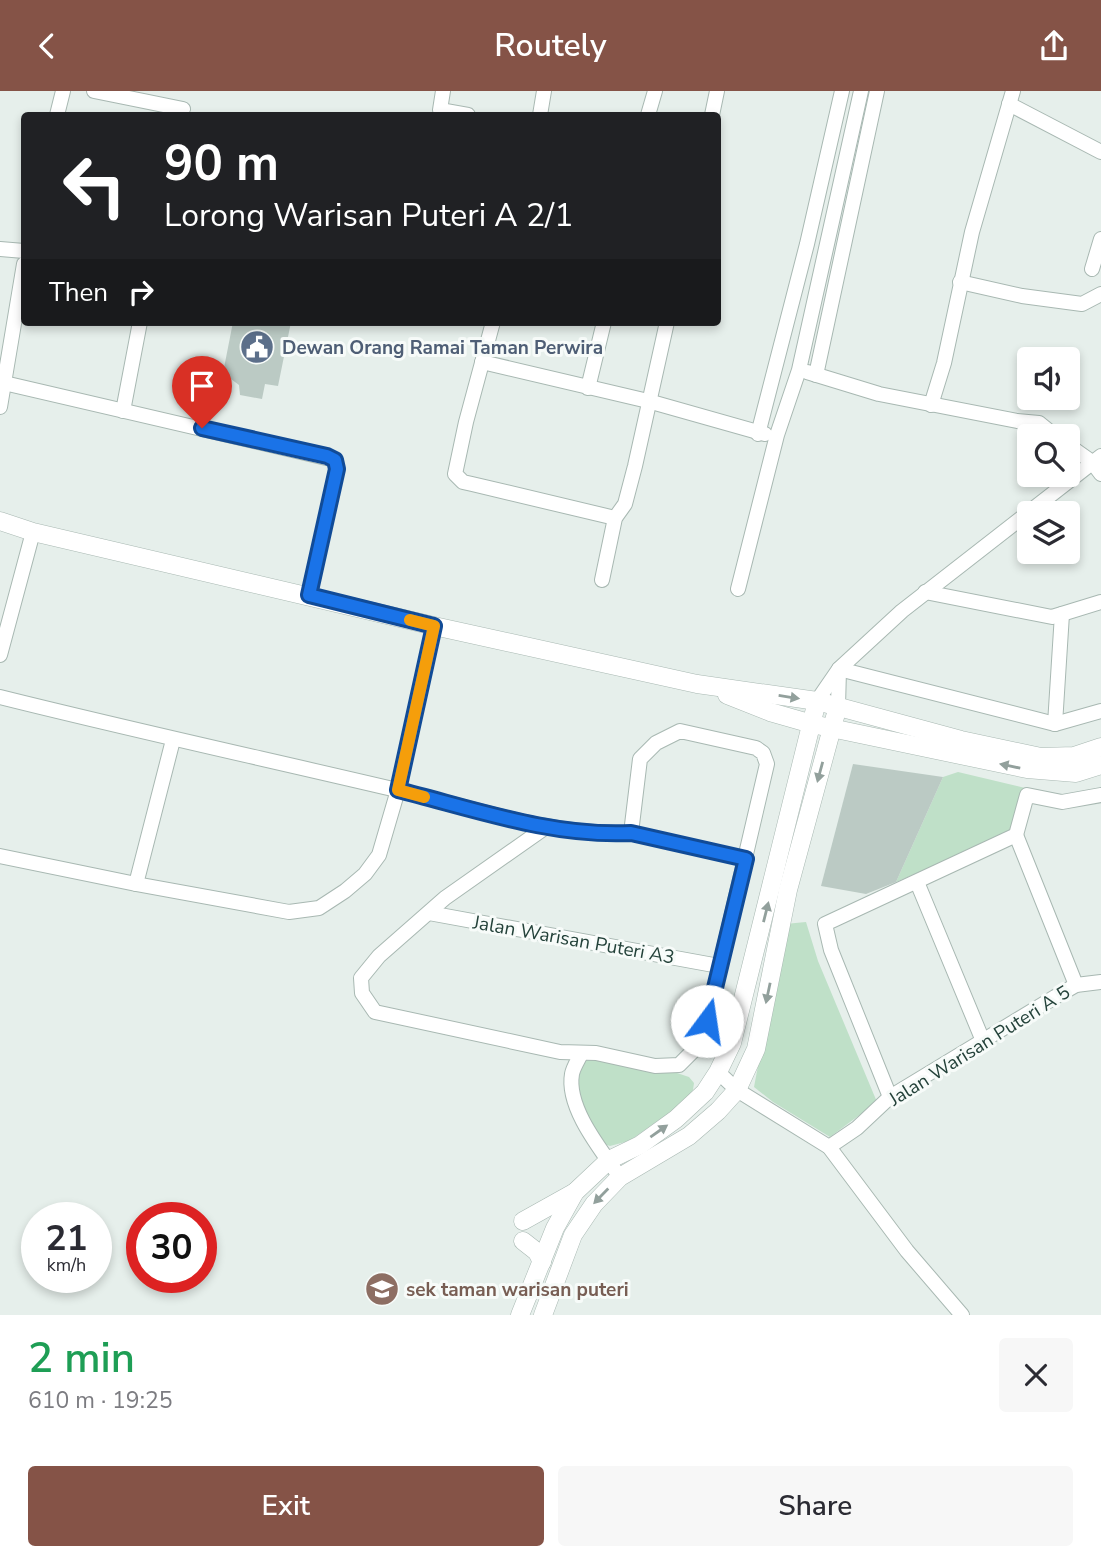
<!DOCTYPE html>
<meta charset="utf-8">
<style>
body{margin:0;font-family:"Nunito Sans",sans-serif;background:#f7f7f7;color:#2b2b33;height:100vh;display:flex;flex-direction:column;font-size:26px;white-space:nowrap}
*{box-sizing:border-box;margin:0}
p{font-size:23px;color:#7c7c81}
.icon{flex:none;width:38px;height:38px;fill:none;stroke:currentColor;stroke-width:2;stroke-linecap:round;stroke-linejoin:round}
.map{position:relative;height:1224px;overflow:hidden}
.sheet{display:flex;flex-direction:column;background:#fff;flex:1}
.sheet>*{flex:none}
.guide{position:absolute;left:21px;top:21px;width:700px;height:214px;border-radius:7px;box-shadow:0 4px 10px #0003;background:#202124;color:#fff;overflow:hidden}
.buttons{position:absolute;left:1017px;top:256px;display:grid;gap:14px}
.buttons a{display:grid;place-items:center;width:63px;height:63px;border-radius:7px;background:#fff;box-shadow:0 4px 10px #0003;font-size:35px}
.speed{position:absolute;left:21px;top:1111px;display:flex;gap:14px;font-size:35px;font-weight:700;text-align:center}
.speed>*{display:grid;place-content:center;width:91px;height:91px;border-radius:50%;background:#fff;box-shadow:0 4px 10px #0003;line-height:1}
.speed small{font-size:18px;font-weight:400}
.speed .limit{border:10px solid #d22;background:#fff;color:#111}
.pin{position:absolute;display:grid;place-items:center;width:60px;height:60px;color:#fff;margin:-72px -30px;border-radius:50% 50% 50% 0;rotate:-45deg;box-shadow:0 0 7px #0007}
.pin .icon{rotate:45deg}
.me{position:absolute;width:77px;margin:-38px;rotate:14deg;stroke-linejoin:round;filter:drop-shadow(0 0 5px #0008)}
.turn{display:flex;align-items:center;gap:24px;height:147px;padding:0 28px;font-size:32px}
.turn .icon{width:91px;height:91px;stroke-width:2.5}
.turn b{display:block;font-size:49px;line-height:60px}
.then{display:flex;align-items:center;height:66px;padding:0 28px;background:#0003;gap:14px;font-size:26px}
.round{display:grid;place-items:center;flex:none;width:74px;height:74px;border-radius:7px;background:#f7f7f7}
.summary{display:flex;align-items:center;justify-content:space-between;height:119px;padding:0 28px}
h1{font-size:42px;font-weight:600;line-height:52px;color:#1e9e55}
.cta{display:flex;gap:14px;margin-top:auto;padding:14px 28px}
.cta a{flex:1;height:80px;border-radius:7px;background:#855347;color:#fff;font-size:28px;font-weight:600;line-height:80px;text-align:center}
.cta a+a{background:#f7f7f7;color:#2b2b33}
header{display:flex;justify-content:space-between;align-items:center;height:91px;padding:0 28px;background:#855347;color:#fff;font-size:32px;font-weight:600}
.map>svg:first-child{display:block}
.green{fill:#bfe0c8}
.building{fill:#bbcac4}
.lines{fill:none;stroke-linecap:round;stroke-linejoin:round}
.minor-casing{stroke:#a8b8b2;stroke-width:16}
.tertiary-casing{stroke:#a8b8b2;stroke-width:19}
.minor{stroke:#fff;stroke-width:14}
.tertiary{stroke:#fff;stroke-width:18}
.oneway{fill:#92a09c}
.route-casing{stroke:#114b97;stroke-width:18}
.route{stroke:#1a73e8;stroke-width:12}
.slow{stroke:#f59e0b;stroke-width:12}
.labels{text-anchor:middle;stroke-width:6;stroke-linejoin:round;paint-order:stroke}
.service-label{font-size:19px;font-weight:bold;fill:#4e5e75;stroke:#f7fbf9;text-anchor:start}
.street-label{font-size:19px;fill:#24423a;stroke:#f7fbf9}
.education-label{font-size:19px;font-weight:bold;fill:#785e54;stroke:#f7fbf9;text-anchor:start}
</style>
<header><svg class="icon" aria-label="back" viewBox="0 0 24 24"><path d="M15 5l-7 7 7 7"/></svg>Routely<svg class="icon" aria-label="share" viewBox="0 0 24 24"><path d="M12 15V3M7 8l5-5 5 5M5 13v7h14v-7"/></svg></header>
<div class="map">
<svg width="1101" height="1224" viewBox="0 0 1101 1224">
<rect width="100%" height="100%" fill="#e6efeb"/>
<g class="green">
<path d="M958,681L1025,697L1011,742L896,791L943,686Z"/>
<path d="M806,831L818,870L877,1011L830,1046L773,1011L754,996L785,833Z"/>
<path d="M587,968L677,982L689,986L694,992L693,999L682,1013L629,1050L610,1055L598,1051C581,1019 566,1003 587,968Z"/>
</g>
<g class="building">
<path d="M233,231H291L278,295L265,293L262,308L240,304L239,294L223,282Z"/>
<path d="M853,673L943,686L896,791L866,803L821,795Z"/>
</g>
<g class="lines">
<g class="minor-casing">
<g id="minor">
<path d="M94,0L183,18"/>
<path d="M443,0L440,19L468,24"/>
<path d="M1009,13L1101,61"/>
<path d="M57,24L63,0"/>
<path d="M540,24L544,0"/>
<path d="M648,24L655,0"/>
<path d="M712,24L717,0"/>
<path d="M0,158L24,160"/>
<path d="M1092,178L1101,148"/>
<path d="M960,191L1022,205L1082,213L1101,203"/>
<path d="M493,231L466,331L455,383L463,391L472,393L615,427"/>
<path d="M482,271L648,310L765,343"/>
<path d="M807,281L879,303L1017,330L1039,332L1055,345"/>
<path d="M816,284L877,0"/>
<path d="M0,291L335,369L337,378L309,504"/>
<path d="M588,297L604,231"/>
<path d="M931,314L944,272L972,141L1013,0"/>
<path d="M0,316L24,173"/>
<path d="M123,320L140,231"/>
<path d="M758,343L807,153L842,0"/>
<path d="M1068,354L1092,371L1101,383"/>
<path d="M602,489L615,427L625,413L635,375L667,231"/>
<path d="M738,498L777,344L799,279L861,0"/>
<path d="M925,501L1052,526L1101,511"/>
<path d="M0,564L33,441"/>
<path d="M839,578L1055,633L1101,620"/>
<path d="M0,606C132,639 265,668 397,699C474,717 551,745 631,742L746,768"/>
<path d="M817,610L839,578L902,520L1101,365"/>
<path d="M838,615L839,579"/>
<path d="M1055,633L1062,523"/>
<path d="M546,736L445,807L379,865L361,887L362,902L375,921L560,961L596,962L655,975L679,974L700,953L707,930L767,673L763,662L756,657L680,640L656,652L640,668L631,742"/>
<path d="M1016,744L1076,894"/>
<path d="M0,765L136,793L289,821L319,817L345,800L365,783L379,764L398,699L434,535"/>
<path d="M917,791L983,950"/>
<path d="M136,793L173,649"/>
<path d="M429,822L719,875"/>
<path d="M581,963C578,969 573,977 572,983C566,1017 602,1060 620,1086"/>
<path d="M718,981L737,999L829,1056L907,1160L962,1224"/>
<path d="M890,1006L831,859L825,833L1016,744L1027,704L1062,711L1101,704"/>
<path d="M829,1056L857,1037L890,1006L1055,906L1076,894L1101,891"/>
</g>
</g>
<g class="tertiary-casing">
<g id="tertiary">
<path d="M0,430L33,441L434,535L697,593L817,610L961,649L1041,666L1074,665L1101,656"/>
<path d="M727,604L770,621L812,633L1027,678L1076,682L1101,674"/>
<path d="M523,1130L575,1101"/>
<path d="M523,1150L537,1161L542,1171"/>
<path d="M520,1224L555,1137L575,1101L609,1069L640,1054L676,1028L705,1001L718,981L732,952L817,610"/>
<path d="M543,1224L573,1144L594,1113L620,1086L689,1045L718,1020L737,999L756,958L788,799L838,615"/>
</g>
</g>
<use href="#minor" class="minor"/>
<use href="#tertiary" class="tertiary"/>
</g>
<defs><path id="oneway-solid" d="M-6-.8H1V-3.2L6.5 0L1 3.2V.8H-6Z" transform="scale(1.75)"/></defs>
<g class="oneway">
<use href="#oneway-solid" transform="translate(789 606) rotate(9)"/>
<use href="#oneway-solid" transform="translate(1010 675) rotate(-168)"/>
<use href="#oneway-solid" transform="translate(820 681) rotate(105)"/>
<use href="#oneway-solid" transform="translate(766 821) rotate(-76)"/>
<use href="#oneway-solid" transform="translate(768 902) rotate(102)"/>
<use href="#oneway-solid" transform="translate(659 1040) rotate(-35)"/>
<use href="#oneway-solid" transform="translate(601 1105) rotate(134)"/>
</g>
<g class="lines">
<g class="route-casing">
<path id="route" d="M202,337L327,365L335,369L337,378L309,504L434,535L398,699C474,718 552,746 631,742L746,768L707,930"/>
</g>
<use href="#route" class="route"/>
<path class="slow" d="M410,529L434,535L398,699L424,706"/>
</g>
<defs>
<g id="civic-disc" transform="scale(1.75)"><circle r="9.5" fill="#5c6f8a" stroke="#f7fbf9"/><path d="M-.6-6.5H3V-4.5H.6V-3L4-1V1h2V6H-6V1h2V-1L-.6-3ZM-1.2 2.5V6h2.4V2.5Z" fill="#fff"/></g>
<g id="school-disc" transform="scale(1.75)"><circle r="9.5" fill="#8d6e63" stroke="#f7fbf9"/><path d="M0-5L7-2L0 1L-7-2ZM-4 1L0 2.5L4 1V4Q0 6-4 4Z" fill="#fff"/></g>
</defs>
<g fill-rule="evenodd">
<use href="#civic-disc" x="257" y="256"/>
<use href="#school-disc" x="382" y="1198"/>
</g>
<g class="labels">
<g class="service-label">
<text x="282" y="263">Dewan Orang Ramai Taman Perwira</text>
</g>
<g class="street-label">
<text transform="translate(574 848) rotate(10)" y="7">Jalan Warisan Puteri A3</text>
<text transform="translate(979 954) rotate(-32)" y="7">Jalan Warisan Puteri A 5</text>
</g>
<g class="education-label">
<text x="406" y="1205">sek taman warisan puteri</text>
</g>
</g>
</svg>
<div class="buttons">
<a><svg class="icon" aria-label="sound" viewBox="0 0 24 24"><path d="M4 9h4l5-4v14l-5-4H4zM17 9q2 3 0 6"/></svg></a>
<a><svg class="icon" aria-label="search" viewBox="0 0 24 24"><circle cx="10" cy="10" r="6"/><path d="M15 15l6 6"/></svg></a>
<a><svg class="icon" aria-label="layers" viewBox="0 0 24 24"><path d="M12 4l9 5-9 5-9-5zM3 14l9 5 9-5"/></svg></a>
</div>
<div class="speed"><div>21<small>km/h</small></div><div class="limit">30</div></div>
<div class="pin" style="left:202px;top:337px;background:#d93025"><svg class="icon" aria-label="arrive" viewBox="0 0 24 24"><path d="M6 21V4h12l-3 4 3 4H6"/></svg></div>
<svg class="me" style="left:707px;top:930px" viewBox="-20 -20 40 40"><circle r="19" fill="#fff"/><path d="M0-13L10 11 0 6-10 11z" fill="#1a73e8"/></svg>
<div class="guide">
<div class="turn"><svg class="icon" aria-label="left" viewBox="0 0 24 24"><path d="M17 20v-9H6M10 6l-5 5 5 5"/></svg><div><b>90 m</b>Lorong Warisan Puteri A 2/1</div></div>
<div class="then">Then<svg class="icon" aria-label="right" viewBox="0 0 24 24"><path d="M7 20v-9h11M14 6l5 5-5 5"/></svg></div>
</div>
</div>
<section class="sheet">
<div class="summary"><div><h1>2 min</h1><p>610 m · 19:25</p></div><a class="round"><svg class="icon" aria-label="close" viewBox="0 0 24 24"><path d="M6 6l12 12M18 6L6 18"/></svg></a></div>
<div class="cta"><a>Exit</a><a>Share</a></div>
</section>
